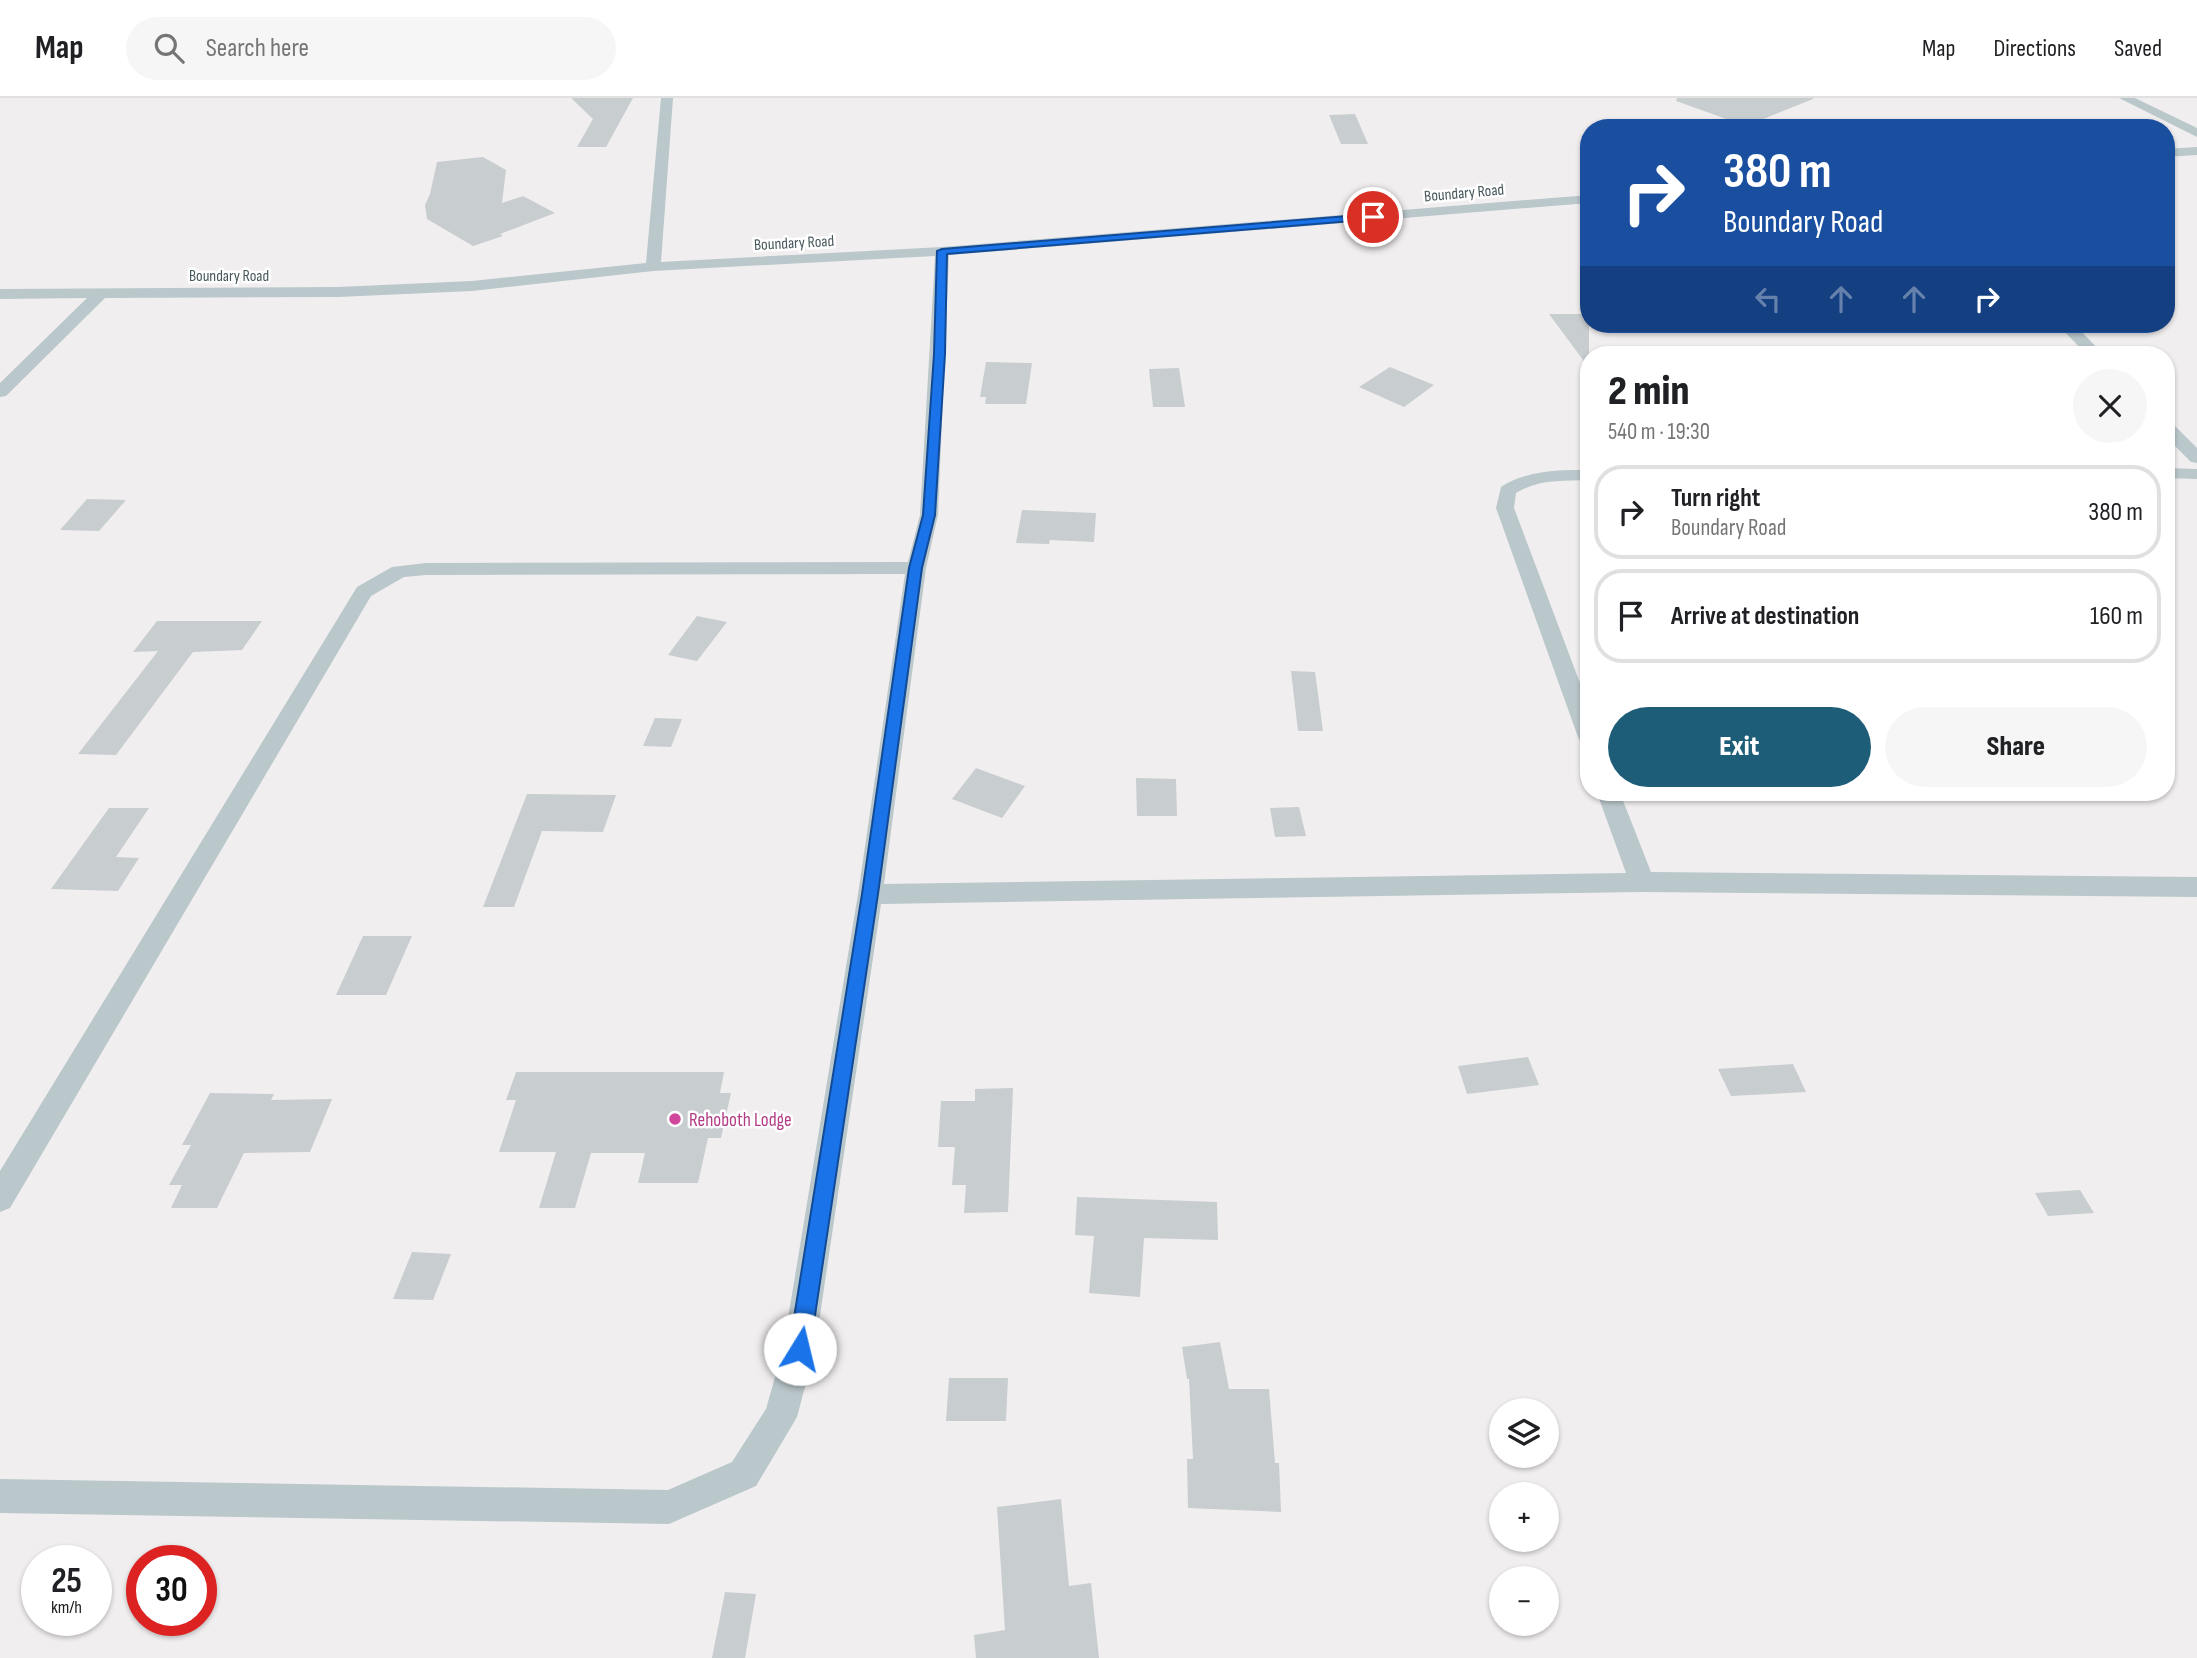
<!DOCTYPE html>
<meta charset="utf-8">
<style>
body{margin:0;font-family:"Sofia Sans Condensed",sans-serif;background:#f6f6f6;color:#202124;height:100vh;display:flex;flex-direction:column;font-size:26px;white-space:nowrap}
*{box-sizing:border-box;margin:0}
p{font-size:23px;color:#757577}
.icon{flex:none;width:38px;height:38px;fill:none;stroke:currentColor;stroke-width:2;stroke-linecap:round;stroke-linejoin:round}
.map{position:relative;flex:1;overflow:hidden}
.details{position:absolute;left:1580px;top:248px;width:595px;height:455px;display:flex;flex-direction:column;background:#fff;border-radius:28px;box-shadow:0 2px 5px #0004}
.details>*{flex:none}
.hud{position:absolute;left:1580px;top:21px;width:595px;height:214px;border-radius:28px;box-shadow:0 2px 5px #0004;background:#1a4fa0;color:#fff;overflow:hidden}
.buttons{position:absolute;left:1489px;top:1300px;display:grid;gap:14px}
.buttons a{display:grid;place-items:center;width:70px;height:70px;border-radius:50%;background:#fff;box-shadow:0 2px 5px #0004;font-size:35px}
.speed{position:absolute;left:21px;top:1447px;display:flex;gap:14px;font-size:35px;font-weight:700;text-align:center}
.speed>*{display:grid;place-content:center;width:91px;height:91px;border-radius:50%;background:#fff;box-shadow:0 2px 5px #0004;line-height:1}
.speed small{font-size:18px;font-weight:400}
.speed .limit{border:10px solid #d22;background:#fff;color:#111}
.pin{position:absolute;display:grid;place-items:center;width:60px;height:60px;color:#fff;margin:-30px;border:4px solid #fff;border-radius:50%;box-shadow:0 2px 7px #0007}
.me{position:absolute;width:77px;margin:-38px;rotate:9deg;stroke-linejoin:round;filter:drop-shadow(0 0 5px #0008)}
.turn{display:flex;align-items:center;gap:24px;height:147px;padding:0 28px;font-size:32px}
.turn .icon{width:91px;height:91px;stroke-width:2.5}
.turn b{display:block;font-size:49px;line-height:60px}
.lanes{display:flex;align-items:center;height:66px;padding:0 28px;background:#0003;justify-content:center;gap:35px;direction:ltr}
.lanes .off{opacity:.35}
.round{display:grid;place-items:center;flex:none;width:74px;height:74px;border-radius:37px;background:#f6f6f6}
.overview{display:flex;align-items:center;justify-content:space-between;height:119px;padding:0 28px}
h1{font-size:42px;font-weight:800;line-height:52px}
.primary-button{display:flex;gap:14px;margin-top:auto;padding:14px 28px}
.primary-button a{flex:1;height:80px;border-radius:42px;background:#1e5d78;color:#fff;font-size:28px;font-weight:800;line-height:80px;text-align:center}
.primary-button a+a{background:#f6f6f6;color:#202124}
ul{padding:0;list-style:none}
li{display:flex;align-items:center;gap:21px;height:94px;margin:0 14px 10px;padding:0 14px;border:4px solid #e0e0e0;border-radius:28px}
li div{flex:1}
li b{display:block;font-size:26px}
li em{font-style:normal}
header{display:flex;align-items:center;gap:42px;box-sizing:border-box;height:98px;padding:0 35px;background:#fff;border-bottom:2px solid #e0e0e0}
header strong{font-size:33px}
nav{display:flex;gap:38px;margin-inline-start:auto;font-size:24px}
.search{width:490px;height:63px;background:#f6f6f6;display:flex;align-items:center;gap:18px;box-sizing:border-box;padding:0 24px;border-radius:38px;color:#757577;font-size:26px}
.map>svg:first-child{display:block}
.building{fill:#c8cdd0}
.lines{fill:none;stroke-linecap:round;stroke-linejoin:round}
.minor{fill:#bac7cb;fill-rule:evenodd}
.route{fill:#1a73e8;stroke:#114b97;stroke-width:2}
.hotel-dot{fill:#d1479c;stroke:#fff;stroke-width:2.5}
.labels{text-anchor:middle;stroke-width:5;stroke-linejoin:round;paint-order:stroke}
.far-street-label{font-size:16px;fill:#46575b;stroke:#fff}
.hotel-label{font-size:19px;fill:#b23c85;stroke:#fff;text-anchor:start}
</style>
<header>
<strong>Map</strong>
<div class="search"><svg class="icon" aria-label="search" viewBox="0 0 24 24"><circle cx="10" cy="10" r="6"/><path d="M15 15l6 6"/></svg>Search here</div>
<nav><a>Map</a><a>Directions</a><a>Saved</a></nav>
</header>
<div class="map">
<svg width="2197" height="1560" viewBox="0 0 2197 1560">
<rect width="100%" height="100%" fill="#f1eeef"/>
<g class="building">
<path d="M571,0H633L606,49H577L593,21Z"/>
<path d="M1677,0H1813V1L1746,28L1676,3Z"/>
<path d="M1355,16L1368,46H1341L1329,17Z"/>
<path d="M483,59L506,72L502,105L523,98L555,115L500,136L503,138L473,148L427,121L425,107L430,96L437,64Z"/>
<path d="M1549,216H1589V270Z"/>
<path d="M986,264L1032,265L1026,306H985L986,299H980Z"/>
<path d="M1390,269L1434,287L1404,309L1359,289Z"/>
<path d="M1179,270L1185,309H1153L1149,271Z"/>
<path d="M87,401L126,402L99,433L60,432Z"/>
<path d="M1022,412L1096,415L1094,444L1050,442L1049,446L1016,445Z"/>
<path d="M697,518L727,524L697,563L668,557Z"/>
<path d="M157,523H262L242,552L193,554L116,657L78,656L158,553L133,554Z"/>
<path d="M1291,573L1315,574L1323,633H1298Z"/>
<path d="M655,620L682,621L671,649L643,648Z"/>
<path d="M976,670L1025,688L1002,720L952,701Z"/>
<path d="M1136,680L1176,681L1177,718H1137Z"/>
<path d="M527,696L616,697L603,734L542,733L514,809H483Z"/>
<path d="M1299,709L1306,738L1275,739L1270,710Z"/>
<path d="M109,710H149L116,759L139,760L118,793L51,791Z"/>
<path d="M363,838H412L386,897H336Z"/>
<path d="M1528,959L1539,987L1467,996L1458,968Z"/>
<path d="M1793,966L1806,994L1731,998L1718,971Z"/>
<path d="M516,974H724L720,995H731L721,1040H708L698,1085H638L645,1055H591L575,1110H539L556,1054H499L516,1002H506Z"/>
<path d="M1013,990L1008,1114L964,1115L966,1087H952L955,1049H938L941,1003H975V991Z"/>
<path d="M210,995L274,996L271,1002L332,1001L310,1054L244,1055L217,1110H171L182,1087H169L191,1047H182Z"/>
<path d="M2080,1092L2094,1115L2048,1118L2035,1095Z"/>
<path d="M1077,1099L1217,1104L1218,1142L1144,1140L1140,1199L1089,1195L1094,1138L1075,1137Z"/>
<path d="M412,1154L451,1156L433,1202L393,1201Z"/>
<path d="M1220,1244L1229,1291H1269L1275,1365H1279L1281,1414L1188,1410L1187,1361H1193L1189,1281H1187L1182,1249Z"/>
<path d="M949,1280H1008L1006,1323H946Z"/>
<path d="M1061,1401L1069,1488L1091,1485L1099,1560H976L974,1537L1005,1532L997,1409Z"/>
<path d="M725,1494L756,1496L745,1560H712Z"/>
</g>
<g class="lines">
<g class="minor">
<path d="M661,0H673L661,164L942,149L1589,97V105L949,157L938,417L926,470L884,786L1626,775L1597,695H1620L1651,774L2197,779V799L1642,794L881,806L815,1251L797,1319L756,1388L669,1426L0,1415V1381L668,1392L732,1364L766,1311L783,1251L858,796L905,476L426,477L404,479L371,498L10,1110L0,1114V1073L357,489L392,469L426,465L908,464L920,417L935,158L653,173L472,193L338,199L105,200L6,298L0,299V285L87,200L0,201V191L338,189L472,183L646,165Z"/>
<path d="M2119,0H2135L2197,30V39Z"/>
<path d="M2197,49V57L2166,59V51Z"/>
<path d="M2057,226H2074L2104,257H2087Z"/>
<path d="M2166,324L2172,325L2197,350V365L2191,364L2166,339Z"/>
<path d="M2166,370L2197,371V381L2166,380Z"/>
<path d="M1589,372V382C1563,383 1538,381 1516,395L1514,410L1589,609V647L1581,645L1578,639L1496,410L1501,389C1528,372 1558,372 1589,372Z"/>
</g>
</g>
<path class="route" d="M1373,116L1378,119L1376,121L947,156L945,256L935,417L922,470L878,796L810,1251L807,1259L800,1262L792,1259L789,1251L862,796L909,470L923,417L934,256L937,153L942,151Z"/>
<circle class="hotel-dot" cx="675" cy="1021" r="7"/>
<g class="labels">
<g class="far-street-label">
<text transform="translate(1464 94) rotate(-5)" y="6">Boundary Road</text>
<text transform="translate(794 144) rotate(-3)" y="6">Boundary Road</text>
<text x="229" y="183">Boundary Road</text>
</g>
<g class="hotel-label">
<text x="689" y="1028">Rehoboth Lodge</text>
</g>
</g>
</svg>
<div class="buttons">
<a><svg class="icon" aria-label="layers" viewBox="0 0 24 24"><path d="M12 4l9 5-9 5-9-5zM3 14l9 5 9-5"/></svg></a>
<a>+</a>
<a>−</a>
</div>
<div class="speed"><div>25<small>km/h</small></div><div class="limit">30</div></div>
<div class="pin" style="left:1373px;top:119px;background:#d93025"><svg class="icon" aria-label="arrive" viewBox="0 0 24 24"><path d="M6 21V4h12l-3 4 3 4H6"/></svg></div>
<svg class="me" style="left:800px;top:1251px" viewBox="-20 -20 40 40"><circle r="19" fill="#fff"/><path d="M0-13L10 11 0 6-10 11z" fill="#1a73e8"/></svg>
<div class="hud">
<div class="turn"><svg class="icon" aria-label="right" viewBox="0 0 24 24"><path d="M7 20v-9h11M14 6l5 5-5 5"/></svg><div><b>380 m</b>Boundary Road</div></div>
<div class="lanes"><svg class="icon off" aria-label="left" viewBox="0 0 24 24"><path d="M17 20v-9H6M10 6l-5 5 5 5"/></svg><svg class="icon off" aria-label="ahead" viewBox="0 0 24 24"><path d="M12 20V5M6 11l6-6 6 6"/></svg><svg class="icon off" aria-label="ahead" viewBox="0 0 24 24"><path d="M12 20V5M6 11l6-6 6 6"/></svg><svg class="icon" aria-label="right" viewBox="0 0 24 24"><path d="M7 20v-9h11M14 6l5 5-5 5"/></svg></div>
</div>
<section class="details">
<div class="overview"><div><h1>2 min</h1><p>540 m · 19:30</p></div><a class="round"><svg class="icon" aria-label="close" viewBox="0 0 24 24"><path d="M6 6l12 12M18 6L6 18"/></svg></a></div>
<ul>
<li><svg class="icon" aria-label="right" viewBox="0 0 24 24"><path d="M7 20v-9h11M14 6l5 5-5 5"/></svg><div><b>Turn right</b><p>Boundary Road</p></div><em>380 m</em></li>
<li><svg class="icon" aria-label="arrive" viewBox="0 0 24 24"><path d="M6 21V4h12l-3 4 3 4H6"/></svg><div><b>Arrive at destination</b></div><em>160 m</em></li>
</ul>
<div class="primary-button"><a>Exit</a><a>Share</a></div>
</section>
</div>
